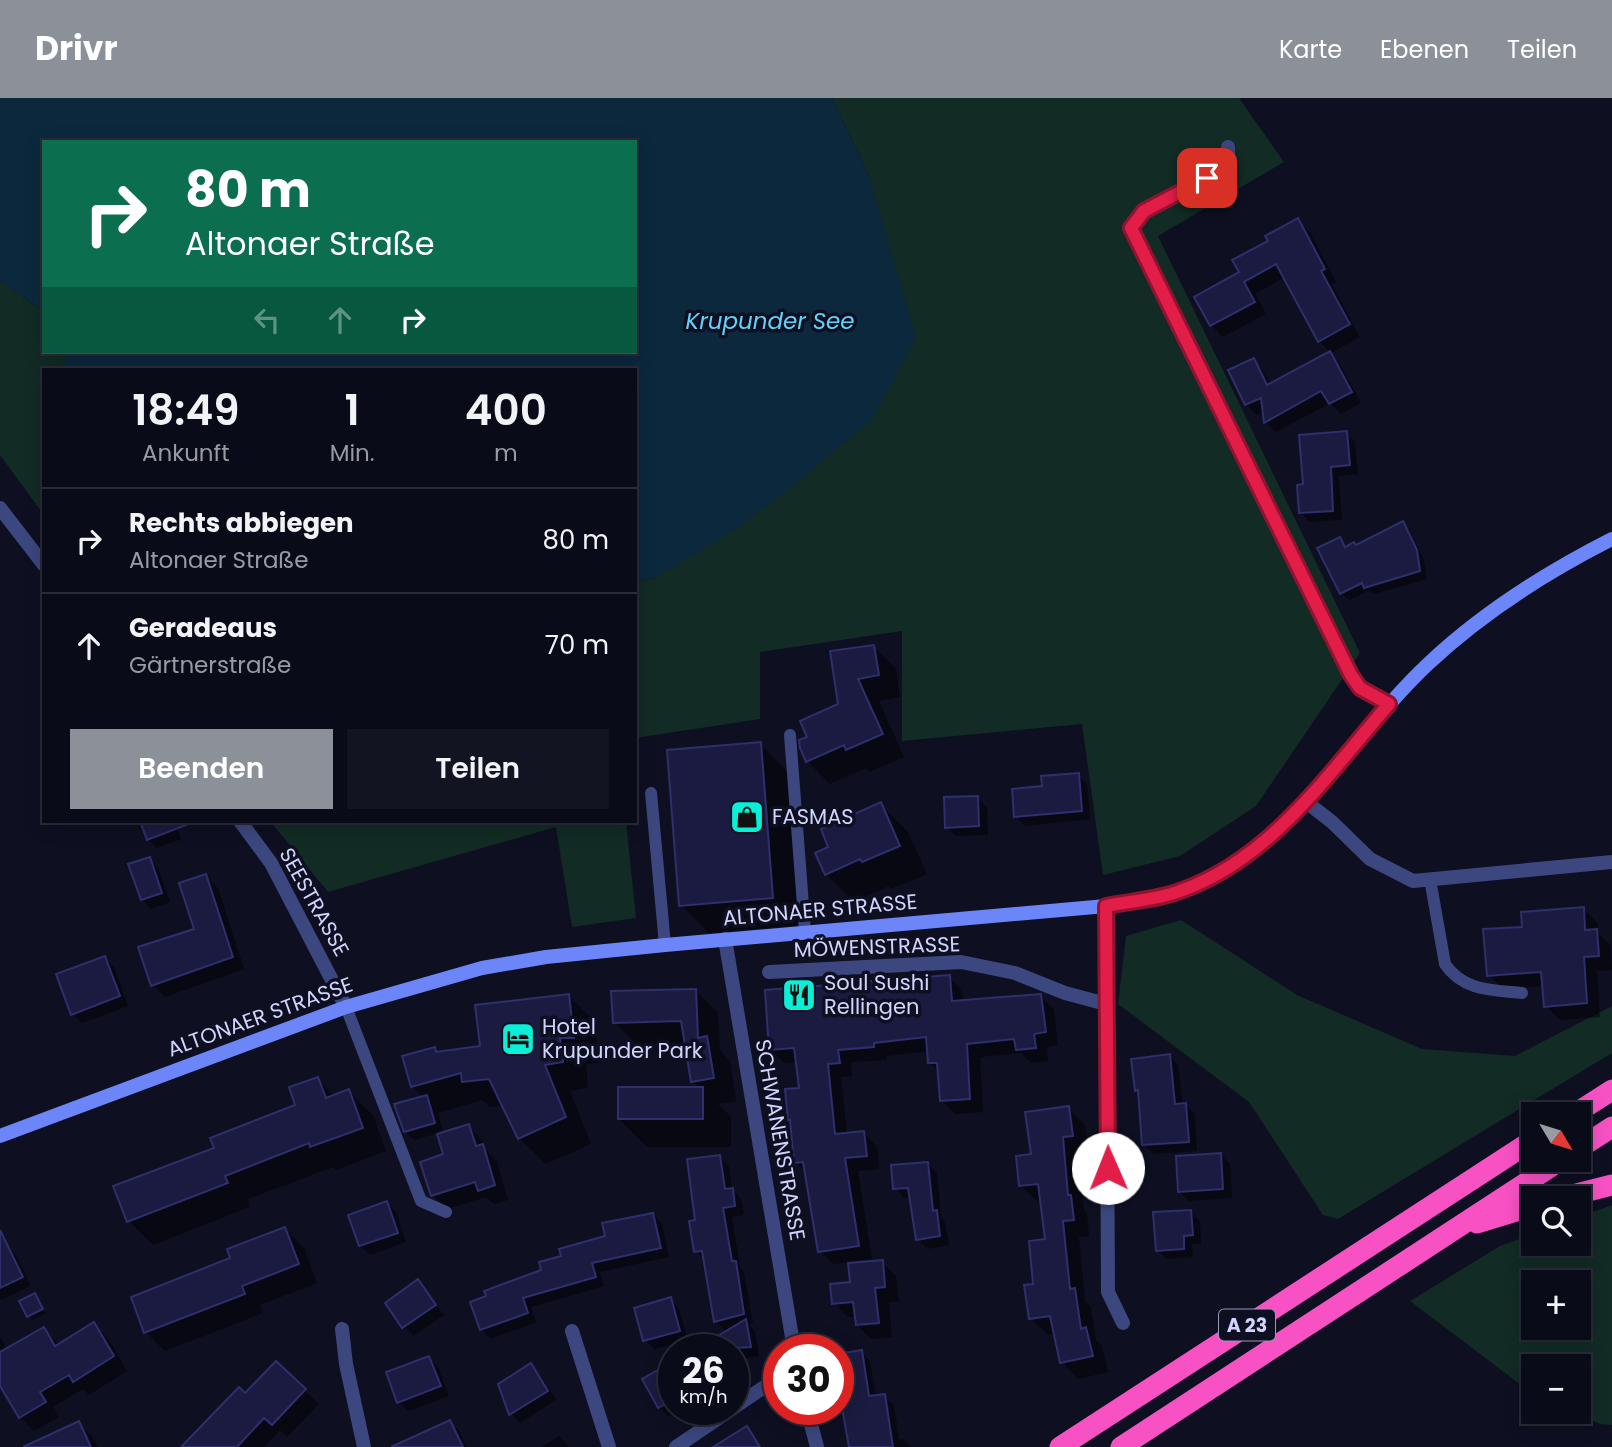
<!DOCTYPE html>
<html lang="de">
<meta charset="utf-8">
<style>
body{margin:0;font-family:Poppins,sans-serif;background:#131422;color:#f1f3f6;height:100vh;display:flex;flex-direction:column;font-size:26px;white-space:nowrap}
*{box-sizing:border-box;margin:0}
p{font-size:23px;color:#999ba2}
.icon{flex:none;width:38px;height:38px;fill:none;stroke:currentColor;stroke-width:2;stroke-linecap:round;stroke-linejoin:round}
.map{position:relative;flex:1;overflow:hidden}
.side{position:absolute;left:42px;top:270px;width:595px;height:455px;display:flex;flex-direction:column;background:#0a0b19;border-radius:0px;box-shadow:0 4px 18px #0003,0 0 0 2px #2a2b38}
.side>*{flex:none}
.top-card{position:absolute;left:42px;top:42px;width:595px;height:214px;border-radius:0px;box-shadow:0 4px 18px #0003,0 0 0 2px #2a2b38;background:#0b6e4f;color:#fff;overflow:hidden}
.needle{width:46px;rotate:128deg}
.buttons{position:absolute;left:1521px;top:1004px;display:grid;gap:14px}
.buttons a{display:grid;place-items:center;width:70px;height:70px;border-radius:0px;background:#0a0b19;box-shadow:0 4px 18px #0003,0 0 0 2px #2a2b38;font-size:35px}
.speed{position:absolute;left:658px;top:1236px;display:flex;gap:14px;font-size:35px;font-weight:700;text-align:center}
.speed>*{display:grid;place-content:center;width:91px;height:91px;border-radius:50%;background:#0a0b19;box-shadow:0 4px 18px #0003,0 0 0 2px #2a2b38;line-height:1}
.speed small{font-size:18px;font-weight:400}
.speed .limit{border:10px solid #d22;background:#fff;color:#111}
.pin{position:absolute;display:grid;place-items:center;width:60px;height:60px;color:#fff;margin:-30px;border-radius:14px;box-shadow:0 4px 10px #0006}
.me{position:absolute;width:77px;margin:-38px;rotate:359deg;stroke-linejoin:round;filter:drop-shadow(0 0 5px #0008)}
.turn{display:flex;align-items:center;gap:24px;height:147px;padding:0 28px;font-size:32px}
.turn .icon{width:91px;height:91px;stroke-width:2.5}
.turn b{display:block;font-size:49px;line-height:60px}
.lanes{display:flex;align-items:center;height:66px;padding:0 28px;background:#0003;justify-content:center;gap:35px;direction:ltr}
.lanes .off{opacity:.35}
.eta{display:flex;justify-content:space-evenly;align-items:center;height:119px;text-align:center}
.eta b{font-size:42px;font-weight:600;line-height:49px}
.action{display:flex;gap:14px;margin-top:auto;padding:14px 28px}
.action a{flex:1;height:80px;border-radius:0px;background:#8c9099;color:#fff;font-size:28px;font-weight:600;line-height:80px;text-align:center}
.action a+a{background:#131422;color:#f1f3f6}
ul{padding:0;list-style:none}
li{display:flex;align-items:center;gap:21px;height:105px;padding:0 28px;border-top:2px solid #2a2b38}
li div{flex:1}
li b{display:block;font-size:26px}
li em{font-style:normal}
header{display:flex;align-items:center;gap:42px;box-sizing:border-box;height:98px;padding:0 35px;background:#8c9099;color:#fff}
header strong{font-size:33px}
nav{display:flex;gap:38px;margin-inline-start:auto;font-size:24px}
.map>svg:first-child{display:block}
.green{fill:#122b25;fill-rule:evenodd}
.water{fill:#0c283d}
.shadow{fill:#0007}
.building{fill:#1b1b41;stroke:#2e2f6c;stroke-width:2}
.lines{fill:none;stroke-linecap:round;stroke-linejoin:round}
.service{stroke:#3b477e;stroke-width:12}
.minor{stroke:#3b477e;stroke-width:14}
.tertiary{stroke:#3b477e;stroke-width:14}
.secondary{stroke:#6c86f9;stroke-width:14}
.motorway{stroke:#f851c4;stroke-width:21}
.route-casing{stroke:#92132f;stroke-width:18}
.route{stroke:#e11d48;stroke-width:12}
.labels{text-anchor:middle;stroke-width:7;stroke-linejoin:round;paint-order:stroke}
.shield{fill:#0e0f21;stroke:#969abb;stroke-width:2}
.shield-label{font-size:19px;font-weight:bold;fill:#d1d5fd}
.poi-label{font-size:21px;fill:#d1d5fd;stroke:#0e0f21;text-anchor:start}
.street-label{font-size:21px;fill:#d1d5fd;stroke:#0e0f21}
.water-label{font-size:23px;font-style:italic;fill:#63d2f8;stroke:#0e0f21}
</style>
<header>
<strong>Drivr</strong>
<nav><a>Karte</a><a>Ebenen</a><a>Teilen</a></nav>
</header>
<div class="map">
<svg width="1612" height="1349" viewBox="0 0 1612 1349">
<rect width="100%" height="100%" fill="#0e0f21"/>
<g class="green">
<path d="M832,0H1239L1284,64L1158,138L1360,555L1256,708L1180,758L1103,777L1082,626L902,643V533L760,554V621L635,640V484L655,480L869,78Z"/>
<path d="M0,183L44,213V254H66V271H44V417L0,357Z"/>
<path d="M270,723H626L636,820L572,829L556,729L328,794Z"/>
<path d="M1181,822L1297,897L1422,951L1515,958L1612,908V955L1338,1121L1323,1117L1249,1004L1118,906L1126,838Z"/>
<path d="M1612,1107V1327L1600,1326L1572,1314H1578V1269H1533V1296L1410,1203L1500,1148L1533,1136V1146H1578L1579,1119ZM1533,1185H1578V1230H1533Z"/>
</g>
<path class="water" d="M0,0H832L869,78L916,239L873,320L799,383L739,429L655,480L635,484V271H66V254H635V44H44V213L0,183Z"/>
<g class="shadow">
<path d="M1298,122L1310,134L1336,184L1332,186L1360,239L1331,255L1319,243L1285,179L1255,196L1266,216L1223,239L1211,227L1196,200L1241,175Z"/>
<path d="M1330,256L1340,266L1361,305L1341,316L1330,305L1276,334L1265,324L1264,313L1257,317L1246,306L1253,262L1264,273L1271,287Z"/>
<path d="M1346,335L1355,344L1358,376L1339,378L1342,422L1310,424L1300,414L1304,388Z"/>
<path d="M1402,426L1410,433L1424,462L1427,481L1374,496L1370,492L1349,502L1341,495L1340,441L1348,449L1357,448Z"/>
<path d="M873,548L896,571L900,599L879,603L904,659L870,674L866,670L830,686L807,663L809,640L840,607Z"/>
<path d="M760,646L788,674L800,827L709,835L681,807Z"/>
<path d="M1078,677L1087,686L1090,721L1025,728L1016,718L1044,690Z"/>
<path d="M977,700L987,709L988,737L956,738L947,729Z"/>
<path d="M880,706L908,734L927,776L891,791L889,788L854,804L826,776L831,750Z"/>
<path d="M141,723H174L181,741L157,750L148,741Z"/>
<path d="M149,761L158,770L170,804L151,811L142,801Z"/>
<path d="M206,778L218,790L244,871L165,899L153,887L140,850L196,832Z"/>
<path d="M1583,811L1598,825V835L1611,847L1612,872L1597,873L1600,919L1560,922L1546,908L1544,888L1503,891L1489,877L1523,830Z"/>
<path d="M105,860L114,869L128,908L82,925L73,916Z"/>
<path d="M949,879L962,892L964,904L1040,898L1054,911L1058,947L1047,949L1048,963L1031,965L1021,955L980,959L983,1014L955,1016L941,1002L940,975L929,964V953L887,958V962L851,964L852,978L841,979L847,1037L864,1035L877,1049L879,1071L858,1073L872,1161L850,1164L851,1167L882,1164L896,1178L899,1203L889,1204L892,1239L871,1241L857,1227L856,1219H848L834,1205L852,1186L850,1164L833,1166L820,1153L806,1075L796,1064L801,991L797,964L784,965L771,951Z"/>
<path d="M695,892L718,915L720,952L730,963L736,1003L718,1006L731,1019V1049H647L619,1021L700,991L693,984L686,945L637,947L614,924Z"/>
<path d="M569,898L595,924L599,965L586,966L588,990L570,993L591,1046L546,1066L519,1040L504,1008L490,1009L482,1002L438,1015L444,1036L468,1028L482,1042L485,1051L497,1063L508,1102L494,1106L486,1099L447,1111L433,1097L445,1058L438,1035L414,1042L405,1033L424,1000L412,988L434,951L438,955L482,949Z"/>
<path d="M1169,958L1178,967L1183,1007H1186L1195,1016L1197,1053L1153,1056L1144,1046L1140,996L1137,992Z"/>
<path d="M317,981L335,999L349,994L373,1017L386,1053L336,1072L333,1069L248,1101L250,1109L153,1147L129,1123L298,1008Z"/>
<path d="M1068,1010L1085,1027L1089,1054L1078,1055L1084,1112L1087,1115L1089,1138L1079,1139L1085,1203L1091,1209L1096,1242L1102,1248L1108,1274L1078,1281L1062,1264L1055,1236L1048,1237L1031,1221L1035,1187L1047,1143L1042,1103H1037L1020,1087L1033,1058Z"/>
<path d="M1221,1057L1230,1066L1232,1100L1189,1103L1180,1094Z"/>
<path d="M720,1059L729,1068L732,1091L741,1101L744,1117L732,1119L740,1169L744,1174L753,1225L748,1226L755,1233L759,1258L733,1262V1251H720L718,1239L732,1230L725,1232L716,1223L706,1163L696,1153V1123Z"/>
<path d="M928,1066L937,1075L941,1119L945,1124L949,1147L927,1151L918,1141L911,1099L904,1100L895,1090Z"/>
<path d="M387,1105L396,1114L406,1144L370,1157L361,1148L351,1118Z"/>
<path d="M1191,1114L1200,1123L1201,1146H1192L1193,1159L1167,1161L1157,1152Z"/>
<path d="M653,1116L662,1126L669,1159L600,1174L604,1188L531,1209L536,1224L491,1241L481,1231L563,1159Z"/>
<path d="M285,1131L304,1150L317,1185L260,1207L263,1215L165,1253L146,1234L233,1161Z"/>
<path d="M7,1148L16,1157L31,1188L2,1202L0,1200V1151Z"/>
<path d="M418,1184L444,1217L413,1238L387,1205Z"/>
<path d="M34,1197L46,1215L33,1222L29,1217Z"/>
<path d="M670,1201L679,1211L688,1242L654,1251L645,1242Z"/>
<path d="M93,1226L108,1240L127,1273L89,1297L83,1291L53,1309L59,1319L34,1333L20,1319L0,1284V1239L7,1252L44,1232L59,1247Z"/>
<path d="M861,1254L870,1263L876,1299L884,1298L894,1307L899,1342L903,1341L911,1349H861Z"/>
<path d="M429,1260L438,1269L449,1298L408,1313L399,1304Z"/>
<path d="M276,1265L319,1306L287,1339L280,1332L264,1349H186L245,1298Z"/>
<path d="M531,1267L540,1277L556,1302L520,1325L511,1316L500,1286Z"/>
<path d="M674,1270V1311H681L668,1318L659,1309Z"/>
<path d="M450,1324L459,1333L467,1349H414Z"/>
<path d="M78,1325L93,1339L97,1349H36Z"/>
<path d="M559,1338L569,1349H542Z"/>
</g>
<g class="building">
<path d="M1298,120L1325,171L1321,173L1350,226L1318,244L1276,166L1244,184L1255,204L1210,228L1194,199L1239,174L1232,162L1268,143L1265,138Z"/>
<path d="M1330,253L1352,294L1329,306L1321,293L1264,325L1261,300L1245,307L1228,272L1254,260L1267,287Z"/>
<path d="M1347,333L1350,367L1331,369L1333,413L1299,415L1297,387L1303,386L1299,337Z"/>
<path d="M1403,423L1417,452L1420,473L1364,490L1362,485L1340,496L1317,450L1340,439L1345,449L1354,444L1356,447Z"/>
<path d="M874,547L879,577L858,581L883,636L846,652L844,647L806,664L800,650L799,642L807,639L800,623L838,606L830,553Z"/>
<path d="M761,644L773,800L679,808L667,652Z"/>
<path d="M1079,675L1082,713L1014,719L1012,691L1042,688L1041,678Z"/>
<path d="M978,698L979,728L945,730L944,699Z"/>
<path d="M881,704L900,748L862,764L860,761L825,777L815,755L828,749L821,731Z"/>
<path d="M140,723H194V724L147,742Z"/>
<path d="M150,759L162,795L141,802L128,766Z"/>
<path d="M206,776L233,859L151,888L138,849L194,831L179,785Z"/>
<path d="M1584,809L1585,832L1597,831L1599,858L1584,859L1587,905L1544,909L1541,874L1487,878L1483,831L1522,829L1521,814Z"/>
<path d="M105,858L120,898L71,917L56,876Z"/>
<path d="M950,877L952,903L1041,896L1046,934L1034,936L1036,950L1016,952L1014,941L967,946L970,1001L940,1003L937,965H928L926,939L874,945V949L838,952L840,965L828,966L835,1036L864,1033L867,1058L845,1060L859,1148L818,1154L803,1064L794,1065L790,1022H788L785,991L799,990L794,950L769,952L765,892L856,885L911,878V880Z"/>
<path d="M696,891L698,940L707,938L714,980L691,984L681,923L613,925L611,893Z"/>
<path d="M569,896L574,940H560L563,964L545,967L566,1019L518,1041L489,981L462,984L461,975L411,989L402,958L435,949L436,954L480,948L475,907Z"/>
<path d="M1170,956L1175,1006L1186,1005L1189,1044L1142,1047L1138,992L1135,993L1131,961Z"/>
<path d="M318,979L326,1000L349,991L363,1030L310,1049L309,1045L225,1078L228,1085L127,1124L113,1088L214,1050L210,1040L295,1007L289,989Z"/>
<rect x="618" y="989" width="85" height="32"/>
<path d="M427,997L435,1025L404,1034L394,1006Z"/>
<path d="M1069,1008L1073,1038L1063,1039L1068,1097H1071L1074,1122L1063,1123L1070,1191L1075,1190L1081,1231L1086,1229L1093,1258L1060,1265L1050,1218L1029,1221L1024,1187L1033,1186L1029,1143L1045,1141L1038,1086L1019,1088L1016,1058L1031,1056L1025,1014Z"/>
<path d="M469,1026L476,1048L483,1046L495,1087L478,1093L475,1084L431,1098L420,1064L443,1056L437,1036Z"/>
<path d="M1221,1055L1223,1091L1178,1094L1176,1058Z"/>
<path d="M720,1057L725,1091L733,1090L735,1108L723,1110L732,1163H736L744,1216L714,1224L702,1153L694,1154L689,1123L695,1122L687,1061Z"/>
<path d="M928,1064L933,1113L937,1112L940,1138L916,1142L908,1090L893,1091L891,1067Z"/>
<path d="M387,1103L398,1135L359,1148L348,1117Z"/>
<path d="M1191,1112L1193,1137L1184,1138V1151L1156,1153L1153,1114Z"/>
<path d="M653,1115L661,1150L592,1165L596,1179L523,1200L528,1215L480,1232L470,1204L486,1198L484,1193L541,1172L539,1164L561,1158L559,1151L605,1138L602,1125Z"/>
<path d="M285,1129L299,1166L242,1188L245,1196L144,1235L131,1199L230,1160L227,1151Z"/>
<path d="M0,1132L23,1179L0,1190Z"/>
<path d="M883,1162L885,1189L875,1190L879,1225L856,1227L853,1204L832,1206L830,1186L850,1184L848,1165Z"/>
<path d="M418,1181L436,1207L402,1230L385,1205Z"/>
<path d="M35,1195L43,1211L27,1219L19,1203Z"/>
<path d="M671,1199L680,1233L643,1243L634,1210Z"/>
<path d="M746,1221L751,1249L719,1251L716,1239Z"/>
<path d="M94,1224L114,1258L73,1284L69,1277L40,1294L46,1304L19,1320L0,1288V1254L44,1229L55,1248Z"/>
<path d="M862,1252L869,1298L885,1296L893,1349H849L838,1287V1256Z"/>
<path d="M429,1258L441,1288L397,1305L386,1274Z"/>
<path d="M276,1263L306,1291L272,1327L264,1320L237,1349H181L239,1289L245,1295Z"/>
<path d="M674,1263V1301L658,1310L642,1281Z"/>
<path d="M531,1265L548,1293L509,1317L498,1286Z"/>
<path d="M450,1322L463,1349H391Z"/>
<path d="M79,1323L91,1349H23Z"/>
<path d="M747,1328L760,1349H713Z"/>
</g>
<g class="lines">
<g class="service">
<path d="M790,637L805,833"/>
<path d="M651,695L665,847"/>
<path d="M1430,781L1445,866C1463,893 1492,892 1522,895"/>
<path d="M346,909L421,1103L446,1114"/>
</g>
<g class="minor">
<path d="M1228,49V69L1144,113L1131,130L1351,577L1360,590L1389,606"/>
<path d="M1305,703L1332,724L1370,761L1413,783L1612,764"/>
<path d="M1106,808L1108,1194L1123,1225"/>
<path d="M725,841L794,1251"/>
<path d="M769,874L961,864L1015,875L1065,895L1106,906"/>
<path d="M342,1231L346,1266L364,1349"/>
<path d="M572,1233L609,1349"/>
<path d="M733,1310L779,1279"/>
<path d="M807,1311L817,1349"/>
<path d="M676,1349L732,1311"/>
</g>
<g class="tertiary">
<path d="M0,410L44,467"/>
<path d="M240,723L271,765L346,909"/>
</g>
<path class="secondary" d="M0,1038L346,909L482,870L546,859L665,847L1106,808C1130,803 1157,801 1179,794C1289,756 1347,642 1428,566C1482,515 1545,475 1612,441"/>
<g class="motorway">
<path d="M1573,1017L1612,992"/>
<path d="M1578,1051L1612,1029"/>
<path d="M1557,1101L1612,1087"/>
<path d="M1477,1125L1533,1108"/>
<path d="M1060,1349L1533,1042"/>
<path d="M1121,1349L1561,1062"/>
</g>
</g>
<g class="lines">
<g class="route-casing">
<path id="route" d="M1108,1070L1106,808C1130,803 1157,802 1180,793C1271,761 1328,676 1389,606L1360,590L1351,577L1131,130L1144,113L1207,80"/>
</g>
<use href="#route" class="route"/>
</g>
<defs>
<g id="shop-square" transform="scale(1.75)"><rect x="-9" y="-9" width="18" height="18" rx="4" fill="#0aefd6" stroke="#0e0f21"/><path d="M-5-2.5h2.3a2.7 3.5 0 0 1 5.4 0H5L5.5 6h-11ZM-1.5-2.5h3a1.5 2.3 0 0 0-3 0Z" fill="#111"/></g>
<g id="restaurant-square" transform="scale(1.75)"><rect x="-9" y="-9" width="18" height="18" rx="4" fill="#0aefd6" stroke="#0e0f21"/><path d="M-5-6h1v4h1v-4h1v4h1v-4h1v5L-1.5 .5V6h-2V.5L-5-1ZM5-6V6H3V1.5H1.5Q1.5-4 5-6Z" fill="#111"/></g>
<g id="hotel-square" transform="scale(1.75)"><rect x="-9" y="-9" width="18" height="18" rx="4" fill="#0aefd6" stroke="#0e0f21"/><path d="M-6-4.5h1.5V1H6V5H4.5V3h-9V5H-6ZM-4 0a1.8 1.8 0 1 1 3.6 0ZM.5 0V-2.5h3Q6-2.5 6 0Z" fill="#111"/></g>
</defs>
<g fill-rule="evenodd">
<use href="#shop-square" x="747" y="719"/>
<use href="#restaurant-square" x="799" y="897"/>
<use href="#hotel-square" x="518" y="941"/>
</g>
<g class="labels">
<rect class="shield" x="1219" y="1211.5" width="56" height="31" rx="5"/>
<g class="shield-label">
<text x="1247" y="1234">A 23</text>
</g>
<g class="poi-label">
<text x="772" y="726">FASMAS</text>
<text x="824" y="892">Soul Sushi<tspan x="824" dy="24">Rellingen</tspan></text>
<text x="542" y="936">Hotel<tspan x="542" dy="24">Krupunder Park</tspan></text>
</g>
<g class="street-label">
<text transform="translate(314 804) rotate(61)" y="7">SEESTRASSE</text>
<text transform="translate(820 812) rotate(-5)" y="7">ALTONAER STRASSE</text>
<text transform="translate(877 849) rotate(-2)" y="7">MÖWENSTRASSE</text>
<text transform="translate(260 919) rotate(-20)" y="7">ALTONAER STRASSE</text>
<text transform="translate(780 1042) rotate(80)" y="7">SCHWANENSTRASSE</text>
</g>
<g class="water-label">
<text x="770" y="231">Krupunder See</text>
</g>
</g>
</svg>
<div class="buttons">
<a><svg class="needle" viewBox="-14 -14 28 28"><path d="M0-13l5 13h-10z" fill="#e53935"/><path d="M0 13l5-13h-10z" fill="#999ba2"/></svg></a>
<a><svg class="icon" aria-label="search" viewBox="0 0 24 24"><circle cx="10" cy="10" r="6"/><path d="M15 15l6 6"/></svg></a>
<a>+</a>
<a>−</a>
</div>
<div class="speed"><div>26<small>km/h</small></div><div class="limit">30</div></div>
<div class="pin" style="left:1207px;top:80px;background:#d93025"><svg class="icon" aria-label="arrive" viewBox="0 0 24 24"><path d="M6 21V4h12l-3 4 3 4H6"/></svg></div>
<svg class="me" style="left:1108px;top:1070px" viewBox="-20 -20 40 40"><circle r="19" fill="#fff"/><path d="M0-13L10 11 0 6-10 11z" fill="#e11d48"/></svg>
<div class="top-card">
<div class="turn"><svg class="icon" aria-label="right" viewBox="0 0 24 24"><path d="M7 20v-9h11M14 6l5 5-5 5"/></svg><div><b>80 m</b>Altonaer Straße</div></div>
<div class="lanes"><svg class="icon off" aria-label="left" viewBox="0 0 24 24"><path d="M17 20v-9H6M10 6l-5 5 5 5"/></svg><svg class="icon off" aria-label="ahead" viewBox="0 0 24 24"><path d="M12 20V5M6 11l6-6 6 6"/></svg><svg class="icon" aria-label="right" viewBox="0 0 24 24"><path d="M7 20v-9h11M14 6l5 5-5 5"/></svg></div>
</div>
<section class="side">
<div class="eta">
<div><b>18:49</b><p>Ankunft</p></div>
<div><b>1</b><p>Min.</p></div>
<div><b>400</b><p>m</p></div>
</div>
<ul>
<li><svg class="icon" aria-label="right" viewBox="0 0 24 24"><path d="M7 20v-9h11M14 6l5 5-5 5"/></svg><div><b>Rechts abbiegen</b><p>Altonaer Straße</p></div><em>80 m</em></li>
<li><svg class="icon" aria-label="ahead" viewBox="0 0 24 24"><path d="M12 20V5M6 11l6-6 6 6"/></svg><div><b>Geradeaus</b><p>Gärtnerstraße</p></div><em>70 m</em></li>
</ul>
<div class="action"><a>Beenden</a><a>Teilen</a></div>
</section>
</div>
